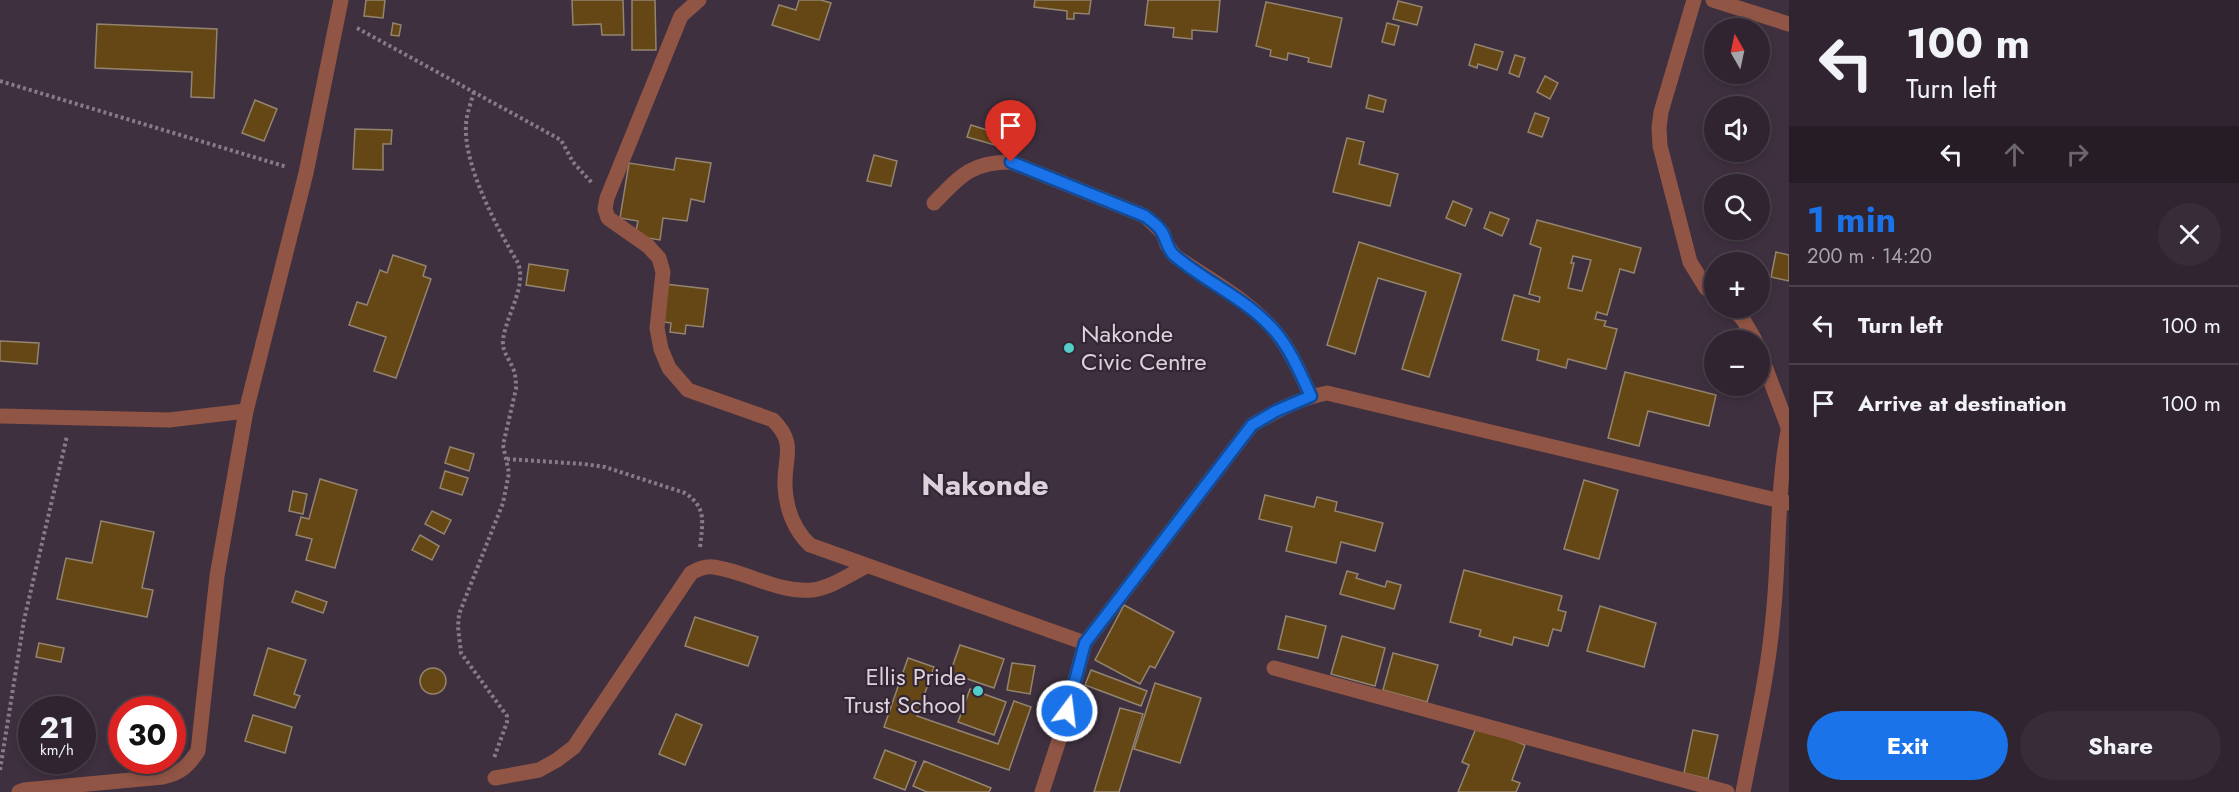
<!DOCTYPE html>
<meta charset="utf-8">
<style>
body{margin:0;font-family:Jost,sans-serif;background:#372c37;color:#f1f3f6;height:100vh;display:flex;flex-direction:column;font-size:22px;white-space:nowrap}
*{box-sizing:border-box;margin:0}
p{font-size:20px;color:#a7a4aa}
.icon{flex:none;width:33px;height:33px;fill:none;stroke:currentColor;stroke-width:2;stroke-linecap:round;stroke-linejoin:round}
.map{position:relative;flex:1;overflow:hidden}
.side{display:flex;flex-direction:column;background:#2f242f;width:450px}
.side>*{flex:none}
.guide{background:#2f242f;color:#f1f3f6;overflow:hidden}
.needle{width:39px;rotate:351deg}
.tools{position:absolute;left:1704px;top:18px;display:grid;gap:12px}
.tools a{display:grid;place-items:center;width:66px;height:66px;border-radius:50%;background:#2f242f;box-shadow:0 3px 9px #0003,0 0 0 2px #4a414b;font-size:30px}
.speed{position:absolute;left:18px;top:696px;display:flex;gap:12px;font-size:30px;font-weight:700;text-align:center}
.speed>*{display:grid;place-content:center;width:78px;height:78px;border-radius:50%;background:#2f242f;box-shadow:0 3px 9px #0003,0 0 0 2px #4a414b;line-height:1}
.speed small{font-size:15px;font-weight:400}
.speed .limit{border:9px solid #d22;background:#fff;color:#111}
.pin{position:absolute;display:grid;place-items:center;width:51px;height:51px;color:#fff;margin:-62px -26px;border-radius:50% 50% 50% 0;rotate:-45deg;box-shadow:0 0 6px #0007}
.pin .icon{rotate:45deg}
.me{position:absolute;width:66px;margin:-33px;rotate:15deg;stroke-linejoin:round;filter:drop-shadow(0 0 4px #0008)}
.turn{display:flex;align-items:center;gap:21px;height:126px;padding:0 18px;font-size:27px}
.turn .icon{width:78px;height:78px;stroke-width:2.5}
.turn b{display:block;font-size:42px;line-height:51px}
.lanes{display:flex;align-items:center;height:57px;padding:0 18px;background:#0003;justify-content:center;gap:30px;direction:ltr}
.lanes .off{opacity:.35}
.round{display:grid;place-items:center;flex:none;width:63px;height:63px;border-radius:32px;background:#372c37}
.head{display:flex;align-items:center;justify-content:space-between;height:102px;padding:0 18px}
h1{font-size:36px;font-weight:700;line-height:45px;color:#1a73e8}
.cta{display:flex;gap:12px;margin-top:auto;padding:12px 18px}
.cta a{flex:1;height:69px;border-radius:36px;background:#1a73e8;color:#fff;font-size:24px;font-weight:700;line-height:69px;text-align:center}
.cta a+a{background:#372c37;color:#f1f3f6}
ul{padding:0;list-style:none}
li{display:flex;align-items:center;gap:18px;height:78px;padding:0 18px;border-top:2px solid #4a414b}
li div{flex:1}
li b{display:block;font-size:22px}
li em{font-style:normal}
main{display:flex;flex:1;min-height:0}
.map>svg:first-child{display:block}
.building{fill:#654715;stroke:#938470;stroke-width:1.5;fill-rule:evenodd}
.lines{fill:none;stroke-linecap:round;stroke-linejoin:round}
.path{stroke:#877b87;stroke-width:4;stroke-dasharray:3 3;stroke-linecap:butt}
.service{stroke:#915546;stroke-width:15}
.minor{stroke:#915546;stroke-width:15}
.route-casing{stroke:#114b97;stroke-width:15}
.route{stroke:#1a73e8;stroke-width:10}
.poi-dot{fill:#53cdca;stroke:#352635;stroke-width:2}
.labels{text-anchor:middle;stroke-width:4.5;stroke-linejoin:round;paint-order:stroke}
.poi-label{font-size:24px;fill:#dcd2db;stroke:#352635;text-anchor:start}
.district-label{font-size:30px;font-weight:bold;fill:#dcd2db;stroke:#352635}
</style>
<main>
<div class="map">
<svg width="1789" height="792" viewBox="0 0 1789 792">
<rect width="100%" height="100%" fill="#3f303f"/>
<g class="building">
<path d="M366,0H385L383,18L364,16Z"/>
<path d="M572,0H623L624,35H602L601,24L573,25Z"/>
<path d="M632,0H655L656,50H632Z"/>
<path d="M799,0H821L831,3L819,40L772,25L779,5L796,10Z"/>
<path d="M1035,0H1091L1089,14L1074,13V19H1067V11L1034,7Z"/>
<path d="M1148,0H1220L1217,32L1192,30V39L1173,37L1174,28L1145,25Z"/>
<path d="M1398,1L1422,7L1417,25L1393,19Z"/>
<path d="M1266,2L1342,18L1331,67L1308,62L1309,58L1288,53L1287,60L1270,56L1271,50L1256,46Z"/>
<path d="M393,23L401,25L399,36L391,35Z"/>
<path d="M1387,23L1399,26L1394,45L1382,42Z"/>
<path d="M97,24L217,29L214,98L191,97L192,72L95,68Z"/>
<path d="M1475,44L1503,52L1497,70L1478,64L1477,68L1469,65Z"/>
<path d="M1515,55L1525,58L1519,77L1509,73Z"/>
<path d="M1545,76L1558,83L1550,99L1537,92Z"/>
<path d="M1369,95L1386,100L1383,112L1366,108Z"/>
<path d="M255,100L277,109L264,141L242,133Z"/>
<path d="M1535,113L1549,118L1542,137L1528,132Z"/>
<path d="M971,125L1012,138L1009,149L967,137Z"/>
<path d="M355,129L392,130L391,144H383V170L353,169Z"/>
<path d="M1347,138L1364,142L1359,164L1398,174L1390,206L1333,192Z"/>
<path d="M874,155L897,161L891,186L867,181Z"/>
<path d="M676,158L711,163L704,202L691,199L687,221L663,218L660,240L635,236L638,221L620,218L629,163L674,170Z"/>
<path d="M1453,201L1472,209L1465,226L1446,218Z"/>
<path d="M1490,212L1509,219L1502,236L1484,228Z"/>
<path d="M1537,220L1641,248L1634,273L1620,269L1607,315L1597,312L1595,319L1606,321L1604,326L1617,329L1606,369L1568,359L1566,368L1537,360L1539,350L1502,340L1514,295L1539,302L1540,297L1529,294L1541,248L1530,244ZM1573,256L1591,260L1582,291L1568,288L1574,263H1571Z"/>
<path d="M1359,242L1461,274L1429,377L1402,369L1426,292L1378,278L1355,354L1327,345Z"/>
<path d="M1776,252L1789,255V281L1771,277Z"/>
<path d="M393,255L426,266L423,276L431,279L396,378L374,371L386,337L349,325L357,302L367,305L380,270L387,273Z"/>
<path d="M529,264L568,270L564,291L526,285Z"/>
<path d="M665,284L708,289L703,327L686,325L685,334L670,332L671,323L659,321Z"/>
<path d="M0,341L39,343L37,364L0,361Z"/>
<path d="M1625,372L1716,395L1709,426L1648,411L1639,446L1608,438Z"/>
<path d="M450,447L474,454L469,471L445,463Z"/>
<path d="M445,471L468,478L462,495L440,488Z"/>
<path d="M320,479L357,490L335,568L306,560L312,539L296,535L301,517L309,519Z"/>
<path d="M1584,480L1618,490L1599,559L1564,549Z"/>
<path d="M293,491L307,494L303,514L289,511Z"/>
<path d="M1265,495L1314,507L1317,497L1337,502L1335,511L1383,523L1375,551L1341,542L1336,563L1286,551L1292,527L1259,519Z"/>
<path d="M432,511L451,520L444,534L425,524Z"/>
<path d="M101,521L154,532L142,588L153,590L147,617L57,599L66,558L92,563Z"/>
<path d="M420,535L439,546L432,560L412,550Z"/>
<path d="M1464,570L1562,596L1558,610L1566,612L1561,631L1553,629L1548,646L1514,637L1512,645L1479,636L1481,630L1450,622Z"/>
<path d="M1347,571L1358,574L1356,578L1385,587L1387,581L1401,585L1394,609L1340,594Z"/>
<path d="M296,591L327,602L323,613L292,602Z"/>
<path d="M1124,605L1174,632L1155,668L1150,666L1140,684L1095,660Z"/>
<path d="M1600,606L1656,623L1644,667L1587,651Z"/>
<path d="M1286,616L1326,626L1318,658L1278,649Z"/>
<path d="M695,617L758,637L748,666L685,646Z"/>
<path d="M1342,636L1385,648L1375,686L1331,674Z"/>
<path d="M39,643L64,648L61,662L36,657Z"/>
<path d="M960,645L1004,659L994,688L950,673Z"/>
<path d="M268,648L306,660L294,694L300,696L295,708L254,695Z"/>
<path d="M1393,653L1438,665L1427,702L1383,690Z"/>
<path d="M908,658L934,667L917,716L998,744L1014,701L1031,707L1009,770L884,727Z"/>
<path d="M1012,663L1035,666L1030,694L1007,690Z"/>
<circle cx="433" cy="681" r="13"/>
<path d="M1091,670L1147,691L1141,706L1085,685Z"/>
<path d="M1155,683L1201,698L1180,763L1134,749Z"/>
<path d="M970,689L1006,702L994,735L958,722Z"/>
<path d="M1120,708L1143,714L1119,792H1094Z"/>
<path d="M676,714L702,725L685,765L659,754Z"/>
<path d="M253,715L292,727L285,753L245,741Z"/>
<path d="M1477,726L1525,745L1512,780L1520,783L1516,792H1458L1469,765L1462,762Z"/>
<path d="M1693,730L1718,735L1708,779L1684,773Z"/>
<path d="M885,750L916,762L905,790L874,778Z"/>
<path d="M924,761L991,788L989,792H927L913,786Z"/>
</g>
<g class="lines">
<g class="path">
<path d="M357,28L561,140L573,162L592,183"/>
<path d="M0,81L287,167"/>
<path d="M474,92C471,102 467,113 466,124C463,165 497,228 518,263C527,287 506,315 503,340C502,353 510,359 514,371C516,377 516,383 516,389L503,445L509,473L503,503L459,614L458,627L461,653L507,716V722L494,758"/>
<path d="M507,459L584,464L605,467L685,493C708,508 702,524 700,548"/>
<path d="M0,770L24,620L67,436"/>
</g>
<g class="service">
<path d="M934,203C960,176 971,162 1011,162L1145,216L1163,233L1167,245L1175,256C1210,280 1251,301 1278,335C1292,353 1301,375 1311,396"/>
<path d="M1274,668L1727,792"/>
</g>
<g class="minor">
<path d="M699,0L681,16L607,198L605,209L608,218L648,246L659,258L663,272L657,328L661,349L669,368L688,390L773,420C797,444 784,457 785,486C786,508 794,530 810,545L1085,643"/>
<path d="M1694,0L1661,112L1659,128L1660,146L1690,262L1706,288L1714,294"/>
<path d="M1713,0L1789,24"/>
<path d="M1733,308L1744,321L1755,340"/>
<path d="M1760,353L1788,427"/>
<path d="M0,416L169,420L246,411"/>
<path d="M495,778L539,770L557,760L574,747L691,573C698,569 705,566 713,567C746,571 777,593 812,590C831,588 850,574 867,566"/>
<path d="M19,792L24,790L163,777C181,773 188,766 198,751L217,576L246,411L306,173L341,0"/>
<path d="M1042,792L1061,734L1085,643L1252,425C1276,411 1300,398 1327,393L1789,503"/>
<path d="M1743,792C1754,734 1768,676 1773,617C1780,553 1776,489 1789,426"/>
</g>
</g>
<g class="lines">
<g class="route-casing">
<path id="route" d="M1011,162L1145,216C1151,221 1158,225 1162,232C1167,240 1167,250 1175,256C1208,284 1250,300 1278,335C1292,353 1301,375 1311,396L1276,411L1252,425L1085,643L1067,711"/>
</g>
<use href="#route" class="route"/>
</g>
<g class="poi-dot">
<circle cx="1069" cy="348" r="6"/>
<circle cx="978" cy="691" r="6"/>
</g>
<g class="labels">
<g class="poi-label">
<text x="1081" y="342">Nakonde<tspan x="1081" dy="28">Civic Centre</tspan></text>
<text x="966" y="685" text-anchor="end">Ellis Pride<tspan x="966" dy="28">Trust School</tspan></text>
</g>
<g class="district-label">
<text x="985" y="495">Nakonde</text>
</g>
</g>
</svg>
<div class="tools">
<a><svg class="needle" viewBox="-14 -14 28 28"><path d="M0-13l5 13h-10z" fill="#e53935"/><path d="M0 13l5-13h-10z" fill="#a7a4aa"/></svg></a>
<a><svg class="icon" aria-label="sound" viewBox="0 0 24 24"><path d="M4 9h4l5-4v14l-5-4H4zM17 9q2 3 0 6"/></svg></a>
<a><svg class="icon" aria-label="search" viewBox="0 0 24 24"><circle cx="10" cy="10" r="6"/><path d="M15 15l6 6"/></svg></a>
<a>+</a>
<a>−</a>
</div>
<div class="speed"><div>21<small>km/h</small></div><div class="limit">30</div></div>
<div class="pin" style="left:1011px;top:162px;background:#d93025"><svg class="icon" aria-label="arrive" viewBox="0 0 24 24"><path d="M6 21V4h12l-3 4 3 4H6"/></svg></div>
<svg class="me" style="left:1067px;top:711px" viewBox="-20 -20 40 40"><circle r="17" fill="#1a73e8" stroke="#fff" stroke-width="3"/><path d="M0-11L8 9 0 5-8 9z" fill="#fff"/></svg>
</div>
<section class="side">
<div class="guide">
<div class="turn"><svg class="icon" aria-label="left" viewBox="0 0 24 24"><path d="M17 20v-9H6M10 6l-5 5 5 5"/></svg><div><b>100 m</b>Turn left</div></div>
<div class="lanes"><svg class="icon" aria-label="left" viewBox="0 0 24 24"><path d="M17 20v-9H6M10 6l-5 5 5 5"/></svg><svg class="icon off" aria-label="ahead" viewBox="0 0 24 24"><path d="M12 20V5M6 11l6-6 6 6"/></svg><svg class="icon off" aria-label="right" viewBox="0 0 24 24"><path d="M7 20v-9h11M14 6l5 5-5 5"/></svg></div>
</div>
<div class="head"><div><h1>1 min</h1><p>200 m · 14:20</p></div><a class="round"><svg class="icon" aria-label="close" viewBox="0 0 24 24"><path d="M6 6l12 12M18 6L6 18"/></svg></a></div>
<ul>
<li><svg class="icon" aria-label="left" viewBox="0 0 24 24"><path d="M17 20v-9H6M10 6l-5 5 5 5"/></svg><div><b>Turn left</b></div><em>100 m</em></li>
<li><svg class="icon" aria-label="arrive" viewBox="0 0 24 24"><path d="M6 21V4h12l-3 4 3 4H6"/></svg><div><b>Arrive at destination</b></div><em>100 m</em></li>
</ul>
<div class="cta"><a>Exit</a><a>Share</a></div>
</section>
</main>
